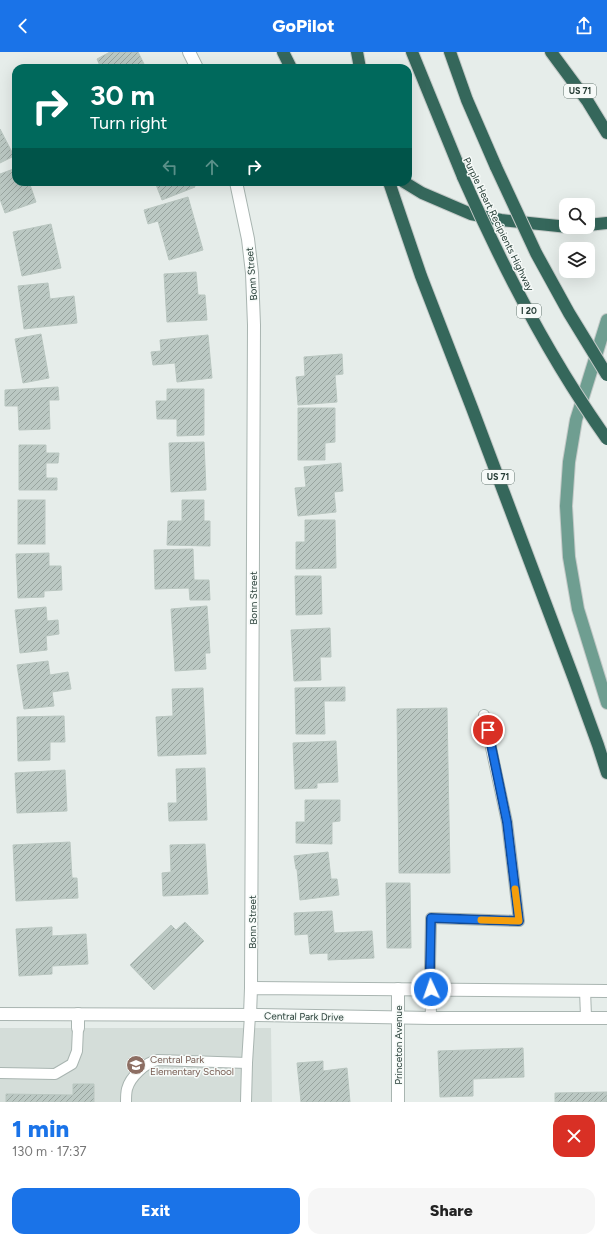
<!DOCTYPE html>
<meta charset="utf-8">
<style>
body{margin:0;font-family:Figtree,sans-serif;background:#f6f6f6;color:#222;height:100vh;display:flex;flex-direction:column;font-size:15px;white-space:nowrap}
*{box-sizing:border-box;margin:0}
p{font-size:13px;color:#767676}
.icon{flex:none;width:22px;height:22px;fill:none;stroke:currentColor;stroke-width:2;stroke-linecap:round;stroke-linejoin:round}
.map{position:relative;height:1050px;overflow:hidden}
.side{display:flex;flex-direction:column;background:#fff;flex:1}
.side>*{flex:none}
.hud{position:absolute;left:12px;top:12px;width:400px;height:122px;border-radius:12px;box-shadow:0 4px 16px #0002;background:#00695c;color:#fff;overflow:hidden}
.controls{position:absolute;left:559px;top:146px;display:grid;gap:8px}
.controls a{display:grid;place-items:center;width:36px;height:36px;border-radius:8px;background:#fff;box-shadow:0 4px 16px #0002;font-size:20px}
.pin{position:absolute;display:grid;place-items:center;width:34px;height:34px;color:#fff;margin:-17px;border:2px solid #fff;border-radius:50%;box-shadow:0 1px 4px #0007}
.me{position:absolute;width:44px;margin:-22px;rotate:357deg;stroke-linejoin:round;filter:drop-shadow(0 0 3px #0008)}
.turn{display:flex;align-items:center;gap:14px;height:84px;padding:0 12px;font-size:18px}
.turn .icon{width:52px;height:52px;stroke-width:2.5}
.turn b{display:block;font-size:28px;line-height:34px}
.lanes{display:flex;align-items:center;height:38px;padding:0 12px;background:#0003;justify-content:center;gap:20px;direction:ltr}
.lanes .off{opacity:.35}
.round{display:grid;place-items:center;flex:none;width:42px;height:42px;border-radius:12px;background:#f6f6f6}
.headline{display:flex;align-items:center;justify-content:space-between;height:68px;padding:0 12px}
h1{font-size:24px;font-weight:800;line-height:30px;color:#1a73e8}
.button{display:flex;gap:8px;margin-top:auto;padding:8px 12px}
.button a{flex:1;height:46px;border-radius:12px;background:#1a73e8;color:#fff;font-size:16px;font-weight:800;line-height:46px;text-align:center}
.button a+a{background:#f6f6f6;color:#222}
header{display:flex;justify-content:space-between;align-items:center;height:52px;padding:0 12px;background:#1a73e8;color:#fff;font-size:18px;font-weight:800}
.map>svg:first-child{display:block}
.built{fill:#d4ddd9}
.building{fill:url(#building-hatch);stroke:#b9c6c0}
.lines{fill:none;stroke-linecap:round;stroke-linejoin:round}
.service-casing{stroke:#a9b5b1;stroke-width:12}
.minor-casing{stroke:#a9b5b1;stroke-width:14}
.tertiary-casing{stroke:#a9b5b1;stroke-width:14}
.primary-casing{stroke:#c3c9c7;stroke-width:14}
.motorway-casing{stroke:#c3c9c7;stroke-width:14}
.service{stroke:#fff;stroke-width:10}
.minor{stroke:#fff;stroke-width:12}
.tertiary{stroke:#fff;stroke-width:12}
.primary{stroke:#6f9e91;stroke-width:12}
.motorway{stroke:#35675b;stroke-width:12}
.motorway-bridge-casing{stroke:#c3c9c7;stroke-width:14;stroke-linecap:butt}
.motorway-bridge{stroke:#35675b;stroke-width:12}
.route-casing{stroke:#114b97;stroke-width:10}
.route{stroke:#1a73e8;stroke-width:7}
.slow{stroke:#f59e0b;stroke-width:7}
.labels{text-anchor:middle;stroke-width:3;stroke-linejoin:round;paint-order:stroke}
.shield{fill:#f6faf8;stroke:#657671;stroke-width:1}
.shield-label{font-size:9px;font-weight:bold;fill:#273e37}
.street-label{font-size:10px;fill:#273e37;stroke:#f6faf8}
.education-label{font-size:10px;fill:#785e54;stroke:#f6faf8;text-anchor:start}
</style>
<header><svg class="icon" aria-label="back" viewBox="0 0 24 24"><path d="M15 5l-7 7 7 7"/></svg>GoPilot<svg class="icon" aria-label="share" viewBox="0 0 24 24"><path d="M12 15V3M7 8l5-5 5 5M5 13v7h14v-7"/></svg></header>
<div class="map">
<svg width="607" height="1050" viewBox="0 0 607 1050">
<defs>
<pattern id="building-hatch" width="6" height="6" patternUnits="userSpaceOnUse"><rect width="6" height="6" fill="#bbc8c3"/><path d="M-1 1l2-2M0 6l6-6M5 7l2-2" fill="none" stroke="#98a49f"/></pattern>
</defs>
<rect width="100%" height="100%" fill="#e6edea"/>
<path class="built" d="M0,976H271L272,1050H0Z"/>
<g class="building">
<path d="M110,0H138L146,16H101L97,7Z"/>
<path d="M0,77L14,104L0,111Z"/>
<path d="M16,116V130H29L36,150L5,161L0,147V122Z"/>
<path d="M155,130H193L195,135L162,148Z"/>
<path d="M188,145L203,198L169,208L158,169L148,172L144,158Z"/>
<path d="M51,172L61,216L22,224L13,180Z"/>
<path d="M196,220L198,243H205L207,268L167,270L164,222Z"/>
<path d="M48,231L50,247L74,244L77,271L24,277L18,234Z"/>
<path d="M41,282L49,326L23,331L15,287Z"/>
<path d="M208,283L212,326L177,330L175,311L153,313L151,300L161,299L160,288Z"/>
<path d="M342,302L343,322L335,323L337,350L298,353L296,325L305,324L304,305Z"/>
<path d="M58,335L59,348H49L50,377L19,378L18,354H5V338Z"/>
<path d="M167,337H204V383L177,384V367H157L156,349H167Z"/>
<path d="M298,356H335V390L325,391V408H298Z"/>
<path d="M204,390L206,438L171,440L169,391Z"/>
<path d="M19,393H46V401H59L58,411H46V426H57V438H19Z"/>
<path d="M341,411L343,439L334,440L336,460L298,464L295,436L306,435L304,415Z"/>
<rect x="18" y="448" width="27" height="44"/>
<path d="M182,448H204V469H210V494L167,493L168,469H182Z"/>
<path d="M305,468H335L336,516L296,517V490H305Z"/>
<path d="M193,497L194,528H209L210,548H190L189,536L155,537L154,498Z"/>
<path d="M49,501V514H61L62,538L44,539V545L18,546L16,502Z"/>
<path d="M295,524H321L322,562L296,563Z"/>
<path d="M207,554L210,601H205L206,617L175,619L171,557Z"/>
<path d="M46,555L47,569L58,568L59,582L46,584L47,598L20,601L15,558Z"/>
<path d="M330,576L331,605H320L321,628L294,629L291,578Z"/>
<path d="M48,609L50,623L68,620L71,637L52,640L54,654L24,657L17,613Z"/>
<path d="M345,635V649H324L325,682H296L295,636Z"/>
<path d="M203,636L206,702L158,704L156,665L173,664L172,637Z"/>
<path d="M447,656L450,821H399L397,657Z"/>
<path d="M64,664L65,690H50V708L18,709L17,665Z"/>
<path d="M336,689L338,730L317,731V736L295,737L293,691Z"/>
<path d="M205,716L207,768L169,769L168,751H177L176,717Z"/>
<path d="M65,718L67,759L17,761L15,721Z"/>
<path d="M305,748H340V769L332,770V792L296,791V770H305Z"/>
<path d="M70,790L72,826H77L78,846L16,849L13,793Z"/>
<path d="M205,792L208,842L163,844L162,821L171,820L170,793Z"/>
<path d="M328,800L331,827H337L339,843L300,848L297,817H296L294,804Z"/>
<path d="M386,831H410L411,896H387Z"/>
<path d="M332,859L334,881L372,879L374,906L328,908V901L310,902L308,882L295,883L294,861Z"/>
<path d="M185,870L204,889L154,938L130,913L171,873L176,878Z"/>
<path d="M52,875V884L86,882L88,912L52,914V922L19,924L16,877Z"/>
<path d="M523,996L524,1025L473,1027V1044L440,1045L438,999Z"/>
<path d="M323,1009V1019L347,1016L350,1050H301L297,1011Z"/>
<path d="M73,1032H94V1050H6V1042L73,1043Z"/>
<path d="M607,1040V1050H555V1041Z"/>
</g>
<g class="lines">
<g class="service-casing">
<g id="service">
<path d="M585,938L586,965"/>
<path d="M431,966L430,915L431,866L519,869L507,770L484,663"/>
<path d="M0,1021L55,1022L72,1012L77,999L78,976"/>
<path d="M126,1050C126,1046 126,1041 127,1037C130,1025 146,1010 158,1008L247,1011"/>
<path d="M246,1050L247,1011L250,963"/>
</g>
</g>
<g class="minor-casing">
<g id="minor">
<path d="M189,0L197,16"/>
<path d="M236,130L248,187L252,221L254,273L251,936"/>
<path d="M78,976V962"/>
<path d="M398,1050V937"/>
</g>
</g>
<g class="tertiary-casing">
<g id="tertiary">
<path d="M0,962L258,963L431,966H607"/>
<path d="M250,963L251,936L607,939"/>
</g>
</g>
<g class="primary-casing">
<path id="primary" d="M607,268L576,368L569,410L566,454L569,505L578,557L607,651"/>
</g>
<g class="motorway-casing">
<g id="motorway">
<path d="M283,0L291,16"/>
<path d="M357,0L360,16"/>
<path d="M412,0L463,125"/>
<path d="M450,0L467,48L496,115"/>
<path d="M551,0L588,50L607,81"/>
<path d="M389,130L421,224L472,356L574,627L598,693L607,721"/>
<path d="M404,130L422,141L471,162L501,168L568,175"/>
<path d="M588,173L607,171"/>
</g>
</g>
<use href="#service" class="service"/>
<use href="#minor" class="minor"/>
<use href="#tertiary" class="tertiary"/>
<use href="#primary" class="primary"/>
<use href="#motorway" class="motorway"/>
<g class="motorway-bridge-casing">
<g id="motorway-bridge">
<path d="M496,115L536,201L569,261L607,323"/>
<path d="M463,125C503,216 549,306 607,387"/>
</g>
</g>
<use href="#motorway-bridge" class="motorway-bridge"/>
</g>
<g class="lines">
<g class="route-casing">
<path id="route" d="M431,937L430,916L431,866L519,869L507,770L488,678"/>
</g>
<use href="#route" class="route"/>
<path class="slow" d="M481,868L519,869L515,837"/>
</g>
<defs>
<g id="school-disc" transform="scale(1)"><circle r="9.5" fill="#8d6e63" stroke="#f6faf8"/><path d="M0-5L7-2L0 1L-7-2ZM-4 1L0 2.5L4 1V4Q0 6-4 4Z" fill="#fff"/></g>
</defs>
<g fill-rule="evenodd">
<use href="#school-disc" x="136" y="1013"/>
</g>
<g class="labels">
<g class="shield">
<rect x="564" y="32" width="32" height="14" rx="3"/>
<rect x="517" y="252" width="24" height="14" rx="3"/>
<rect x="482" y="418" width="32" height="14" rx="3"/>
</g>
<g class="shield-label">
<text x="580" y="42">US 71</text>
<text x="529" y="262">I 20</text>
<text x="498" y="428">US 71</text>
</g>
<g class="street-label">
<text transform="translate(499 172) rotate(64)" y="4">Purple Heart Recipients Highway</text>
<text transform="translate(251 222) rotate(-95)" y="4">Bonn Street</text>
<text transform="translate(253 546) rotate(-90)" y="4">Bonn Street</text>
<text transform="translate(252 870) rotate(-90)" y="4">Bonn Street</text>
<text transform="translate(304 964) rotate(1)" y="4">Central Park Drive</text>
<text transform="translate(398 993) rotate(-90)" y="4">Princeton Avenue</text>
</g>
<g class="education-label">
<text x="150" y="1011">Central Park<tspan x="150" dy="12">Elementary School</tspan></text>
</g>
</g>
</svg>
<div class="controls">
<a><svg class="icon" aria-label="search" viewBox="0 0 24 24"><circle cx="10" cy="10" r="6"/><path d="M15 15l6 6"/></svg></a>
<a><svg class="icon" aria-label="layers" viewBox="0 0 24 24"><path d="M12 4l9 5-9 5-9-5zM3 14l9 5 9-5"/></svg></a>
</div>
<div class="pin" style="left:488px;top:678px;background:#d93025"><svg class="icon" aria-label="arrive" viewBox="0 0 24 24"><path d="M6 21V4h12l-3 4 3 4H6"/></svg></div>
<svg class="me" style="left:431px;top:937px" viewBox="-20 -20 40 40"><circle r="17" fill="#1a73e8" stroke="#fff" stroke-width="3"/><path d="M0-11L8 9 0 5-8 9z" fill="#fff"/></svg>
<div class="hud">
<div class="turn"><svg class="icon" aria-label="right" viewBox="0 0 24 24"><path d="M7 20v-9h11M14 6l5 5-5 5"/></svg><div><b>30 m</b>Turn right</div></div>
<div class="lanes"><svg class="icon off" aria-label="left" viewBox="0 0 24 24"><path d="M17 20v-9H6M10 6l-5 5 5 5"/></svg><svg class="icon off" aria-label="ahead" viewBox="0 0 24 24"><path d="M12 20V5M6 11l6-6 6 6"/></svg><svg class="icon" aria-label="right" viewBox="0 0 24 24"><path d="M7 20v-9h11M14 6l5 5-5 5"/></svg></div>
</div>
</div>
<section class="side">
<div class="headline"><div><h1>1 min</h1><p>130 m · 17:37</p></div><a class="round" style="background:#d93025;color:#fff"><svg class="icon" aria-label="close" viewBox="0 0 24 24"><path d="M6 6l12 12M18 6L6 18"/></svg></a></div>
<div class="button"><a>Exit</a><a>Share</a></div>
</section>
